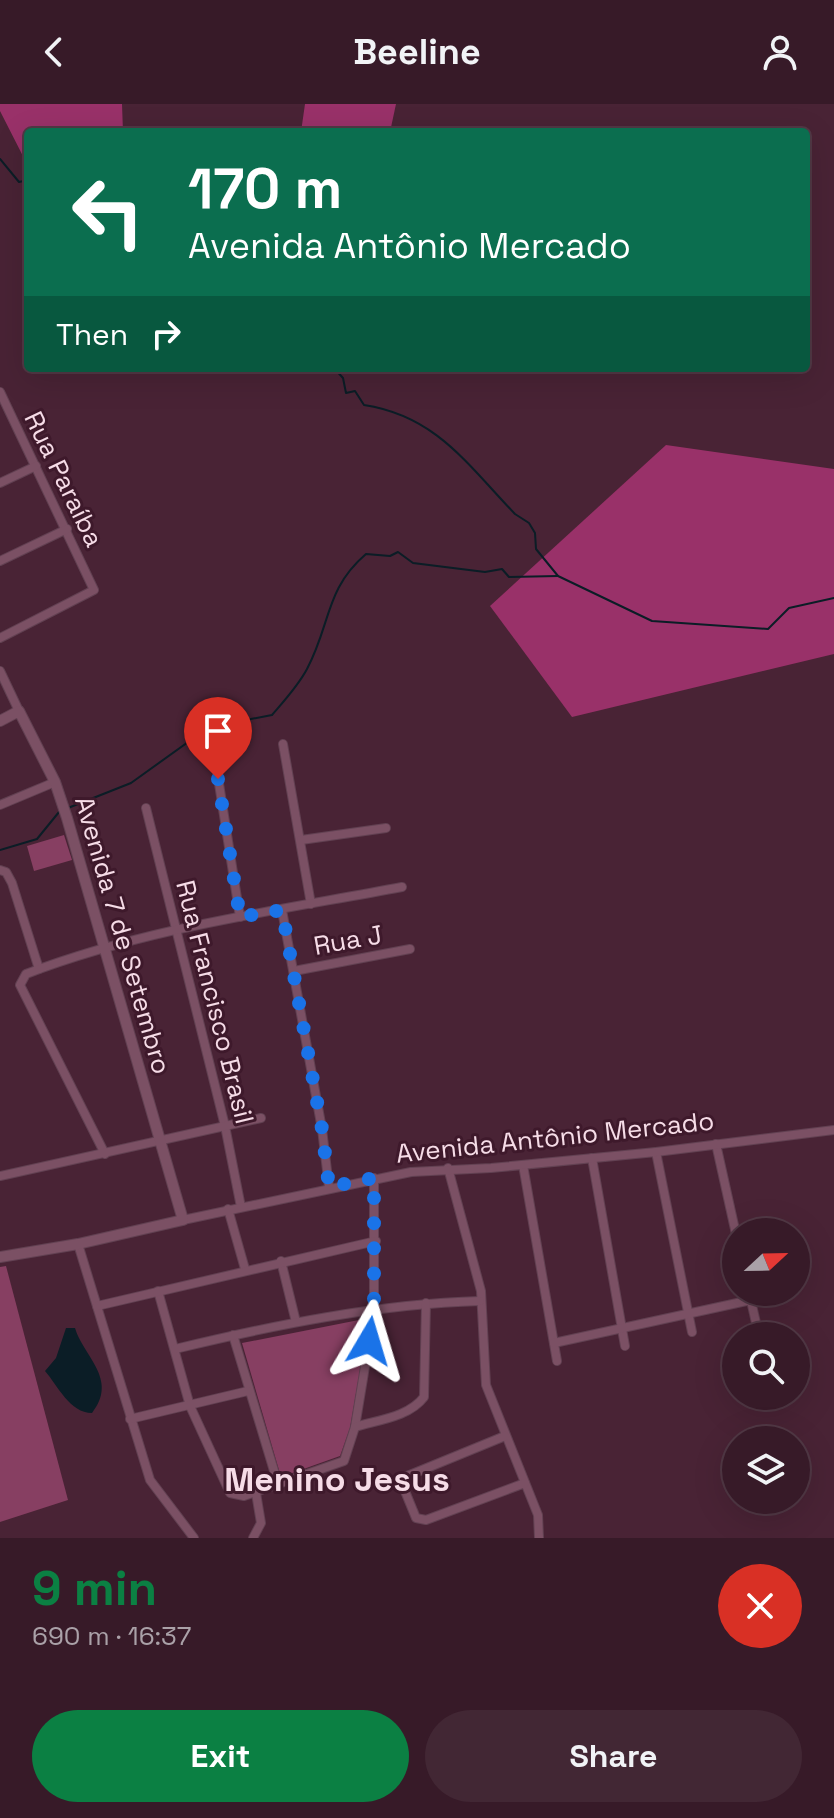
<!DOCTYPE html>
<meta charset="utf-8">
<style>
body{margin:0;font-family:"Space Grotesk",sans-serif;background:#422734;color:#f1f3f6;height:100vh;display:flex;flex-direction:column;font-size:30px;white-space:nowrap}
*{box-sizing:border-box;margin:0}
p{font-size:26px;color:#aaa1a8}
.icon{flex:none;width:44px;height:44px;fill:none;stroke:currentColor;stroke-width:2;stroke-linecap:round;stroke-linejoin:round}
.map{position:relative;height:1434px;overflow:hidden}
.sheet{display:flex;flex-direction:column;background:#371a28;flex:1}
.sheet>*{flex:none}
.banner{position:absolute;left:24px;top:24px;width:786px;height:244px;border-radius:8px;box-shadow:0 8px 32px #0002,0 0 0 2px #513845;background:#0b6e4f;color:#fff;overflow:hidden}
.needle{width:52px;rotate:68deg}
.controls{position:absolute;left:722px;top:1114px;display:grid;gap:16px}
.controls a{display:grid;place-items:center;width:88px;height:88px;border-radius:50%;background:#371a28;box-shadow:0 8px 32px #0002,0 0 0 2px #513845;font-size:40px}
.pin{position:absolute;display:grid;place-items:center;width:68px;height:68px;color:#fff;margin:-82px -34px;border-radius:50% 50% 50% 0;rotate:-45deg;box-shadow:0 0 8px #0007}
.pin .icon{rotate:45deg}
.me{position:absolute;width:88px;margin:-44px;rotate:7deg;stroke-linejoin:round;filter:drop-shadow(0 0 6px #0008)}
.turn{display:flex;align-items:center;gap:28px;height:168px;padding:0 32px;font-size:36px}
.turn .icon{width:104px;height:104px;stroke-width:2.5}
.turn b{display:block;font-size:56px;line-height:68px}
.then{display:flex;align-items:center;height:76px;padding:0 32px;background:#0003;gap:16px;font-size:30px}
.round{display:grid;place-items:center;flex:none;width:84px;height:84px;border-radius:42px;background:#422734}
.overview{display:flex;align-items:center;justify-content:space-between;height:136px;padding:0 32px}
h1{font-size:48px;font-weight:600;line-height:60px;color:#0b8043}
.button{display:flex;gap:16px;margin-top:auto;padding:16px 32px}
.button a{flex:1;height:92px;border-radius:48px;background:#0b8043;color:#fff;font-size:32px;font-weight:600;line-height:92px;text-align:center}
.button a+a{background:#422734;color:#f1f3f6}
header{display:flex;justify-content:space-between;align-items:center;height:104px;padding:0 32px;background:#371a28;font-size:36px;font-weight:600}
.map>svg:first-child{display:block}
.green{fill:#873f62}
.forest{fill:#993169}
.water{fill:#0b1d26}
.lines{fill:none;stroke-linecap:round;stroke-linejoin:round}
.stream{stroke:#0b1d26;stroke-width:2}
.minor-casing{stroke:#624152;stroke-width:10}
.tertiary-casing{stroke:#624152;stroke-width:12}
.minor{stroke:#7b5064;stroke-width:8}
.tertiary{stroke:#7b5064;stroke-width:10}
.route{stroke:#1a73e8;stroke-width:14;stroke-dasharray:0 25.2}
.labels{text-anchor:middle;stroke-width:6;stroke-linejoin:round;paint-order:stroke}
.street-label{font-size:26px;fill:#f6dce7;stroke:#3e192b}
.district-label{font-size:34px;font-weight:bold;fill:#f6dce7;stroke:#3e192b}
</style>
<header><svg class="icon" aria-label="back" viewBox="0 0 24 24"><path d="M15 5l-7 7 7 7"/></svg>Beeline<svg class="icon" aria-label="person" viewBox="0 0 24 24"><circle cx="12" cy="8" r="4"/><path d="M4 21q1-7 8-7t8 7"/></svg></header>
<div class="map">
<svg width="834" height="1434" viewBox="0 0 834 1434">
<rect width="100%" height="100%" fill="#492335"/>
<g class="green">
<path d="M64,731L72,756L34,767L27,742Z"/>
<path d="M6,1162L68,1396L0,1418V1163Z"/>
<path d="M369,1214L350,1324L340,1352L281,1373L242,1239Z"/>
</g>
<g class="forest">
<path d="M0,0H122L123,28H28V62L0,7Z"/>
<path d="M305,0H396L390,28H301Z"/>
<path d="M666,341L834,365V550L572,613L490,502Z"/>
</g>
<path class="water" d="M66,1224H75C83,1252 119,1275 92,1309C70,1309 58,1282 45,1267L56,1254Z"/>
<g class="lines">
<g class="stream">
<path d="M0,55L19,78L28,76"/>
<path d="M334,264L343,274L346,289L355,287L364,301C436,312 467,360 515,410L529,419L535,429L536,445L558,472L652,517L768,525L789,504L834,494"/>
<path d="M68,704L131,679L209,623L272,611C284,597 298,582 307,565C331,520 325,485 366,450L390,452L398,448L413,459L485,468L502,465L509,473L558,472"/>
<path d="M0,746L37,735L59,708"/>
</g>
<g class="minor-casing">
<g id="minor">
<path d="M0,288L94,486L0,534"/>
<path d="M0,379L36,362"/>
<path d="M0,457L67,425"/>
<path d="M0,567L19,607"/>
<path d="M283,640L311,800"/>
<path d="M214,648L240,813"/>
<path d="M0,701L55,678"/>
<path d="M146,704L225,1022L241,1103"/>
<path d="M301,736L386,724"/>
<path d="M0,766L6,768L12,779L39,865"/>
<path d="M282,806L322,1025L329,1083"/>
<path d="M294,867L410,845"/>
<path d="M716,1040L736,1130"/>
<path d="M656,1048L692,1228"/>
<path d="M105,1050L20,881L26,870C146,824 275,807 402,783"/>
<path d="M592,1054L625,1242"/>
<path d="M523,1061L557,1257"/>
<path d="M448,1064L481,1187L486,1281L538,1411L539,1434"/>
<path d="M0,1072L261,1014"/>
<path d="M228,1105L245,1165"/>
<path d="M183,1116L411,1068L491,1064L656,1048L834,1026"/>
<path d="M78,1140L150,1376L194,1434"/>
<path d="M281,1157L296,1218"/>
<path d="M158,1187L190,1302L230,1389L244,1392L344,1357L355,1323L374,1208V1074"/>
<path d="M749,1188L759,1232"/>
<path d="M97,1202L376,1137"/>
<path d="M233,1231L278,1380"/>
<path d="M554,1239L751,1196"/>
<path d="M175,1245C274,1221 378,1200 480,1197"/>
<path d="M130,1315L248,1287"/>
<path d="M355,1323C378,1316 409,1313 424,1293L426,1199"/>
<path d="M505,1332L400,1375L416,1414L426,1416L525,1379"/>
<path d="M253,1434L261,1419L256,1389"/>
</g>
</g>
<g class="tertiary-casing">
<path id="tertiary" d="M0,617L19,607L55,678L67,714L183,1116L78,1140L0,1153"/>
</g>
<use href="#minor" class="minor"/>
<use href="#tertiary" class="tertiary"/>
</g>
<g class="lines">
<path class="route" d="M218,675L240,813L282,806L322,1025L329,1083L374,1074V1208L369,1237"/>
</g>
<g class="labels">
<g class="street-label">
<text transform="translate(64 375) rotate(64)" y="9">Rua Paraíba</text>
<text transform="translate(123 831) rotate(74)" y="9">Avenida 7 de Setembro</text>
<text transform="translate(348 836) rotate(-10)" y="9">Rua J</text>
<text transform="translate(215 898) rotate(76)" y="9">Rua Francisco Brasil</text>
<text transform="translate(555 1033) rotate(-6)" y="9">Avenida Antônio Mercado</text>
</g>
<g class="district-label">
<text x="337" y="1387">Menino Jesus</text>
</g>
</g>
</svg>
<div class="controls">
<a><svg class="needle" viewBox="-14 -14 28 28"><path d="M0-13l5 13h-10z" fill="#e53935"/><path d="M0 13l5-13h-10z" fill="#aaa1a8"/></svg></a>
<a><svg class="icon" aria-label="search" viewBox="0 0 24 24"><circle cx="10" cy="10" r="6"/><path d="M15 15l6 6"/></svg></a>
<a><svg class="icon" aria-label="layers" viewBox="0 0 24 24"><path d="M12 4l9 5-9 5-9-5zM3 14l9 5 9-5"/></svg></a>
</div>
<div class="pin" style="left:218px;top:675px;background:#d93025"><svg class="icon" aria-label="arrive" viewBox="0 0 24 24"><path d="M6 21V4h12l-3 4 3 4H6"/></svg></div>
<svg class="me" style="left:369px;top:1237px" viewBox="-20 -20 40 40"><path d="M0-17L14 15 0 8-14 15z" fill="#1a73e8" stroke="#fff" stroke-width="4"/></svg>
<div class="banner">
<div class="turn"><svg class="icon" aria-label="left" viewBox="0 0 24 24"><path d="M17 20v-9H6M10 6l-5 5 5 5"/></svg><div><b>170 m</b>Avenida Antônio Mercado</div></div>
<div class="then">Then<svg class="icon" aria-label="right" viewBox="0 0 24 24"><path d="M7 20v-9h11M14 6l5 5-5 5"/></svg></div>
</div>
</div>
<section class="sheet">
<div class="overview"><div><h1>9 min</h1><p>690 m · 16:37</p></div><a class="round" style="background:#d93025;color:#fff"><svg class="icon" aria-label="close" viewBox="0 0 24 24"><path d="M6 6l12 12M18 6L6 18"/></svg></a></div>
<div class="button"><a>Exit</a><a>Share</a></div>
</section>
